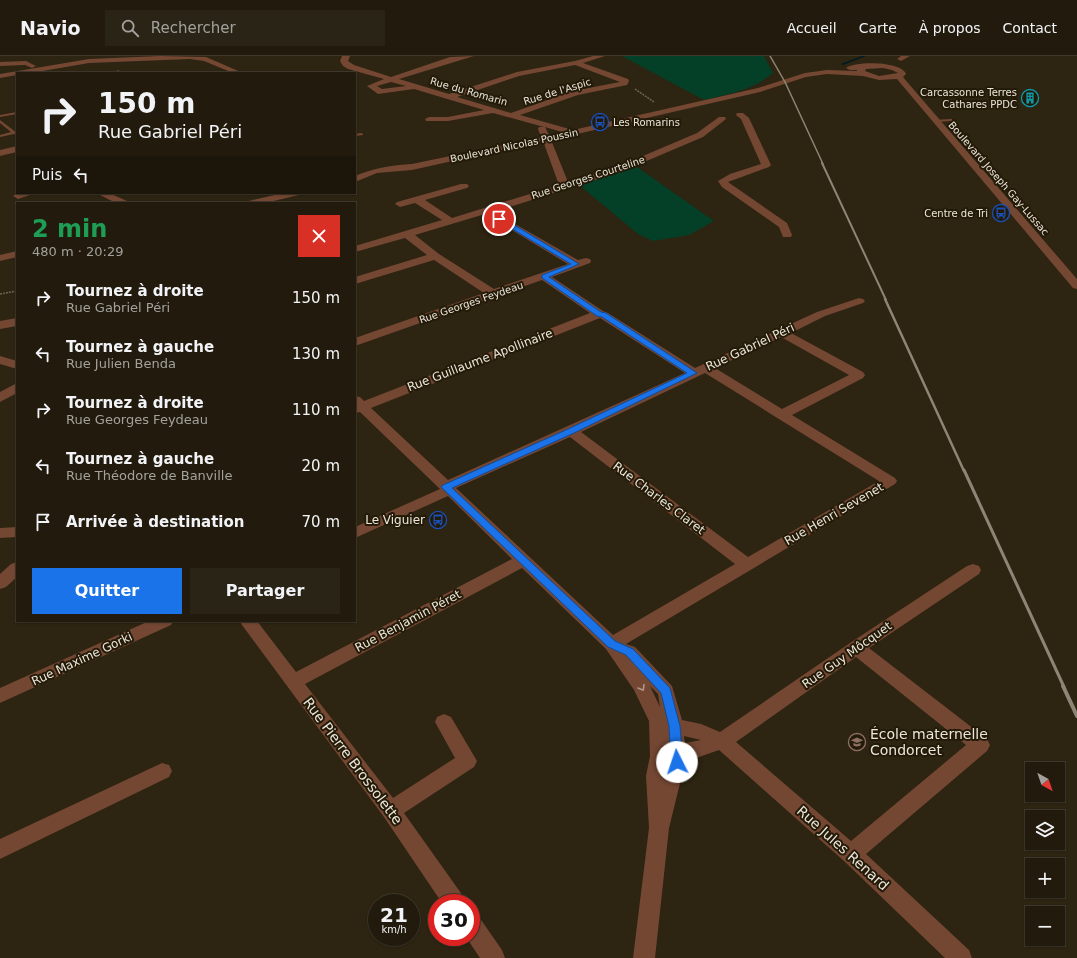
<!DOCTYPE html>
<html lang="fr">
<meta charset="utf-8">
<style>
body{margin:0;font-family:"DejaVu Sans",sans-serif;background:#2a2416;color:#f1f3f6;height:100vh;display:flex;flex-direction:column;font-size:15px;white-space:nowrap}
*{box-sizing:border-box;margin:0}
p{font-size:13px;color:#a2a19d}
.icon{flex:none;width:22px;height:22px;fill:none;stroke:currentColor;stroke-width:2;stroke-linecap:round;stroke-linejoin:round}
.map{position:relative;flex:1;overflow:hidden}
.side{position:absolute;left:16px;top:146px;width:340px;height:420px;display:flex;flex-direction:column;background:#221b0d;border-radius:0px;box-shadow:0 1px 3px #0004,0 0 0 1px #3f392e}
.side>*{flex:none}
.top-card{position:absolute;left:16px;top:16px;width:340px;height:122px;border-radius:0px;box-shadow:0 1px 3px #0004,0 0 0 1px #3f392e;background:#221b0d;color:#f1f3f6;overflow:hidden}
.needle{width:26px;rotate:140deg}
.tools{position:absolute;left:1025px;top:706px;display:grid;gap:8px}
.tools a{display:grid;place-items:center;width:40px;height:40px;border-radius:0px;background:#221b0d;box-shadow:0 1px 3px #0004,0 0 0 1px #3f392e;font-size:20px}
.speed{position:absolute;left:368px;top:838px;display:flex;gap:8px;font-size:20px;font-weight:700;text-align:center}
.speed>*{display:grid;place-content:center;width:52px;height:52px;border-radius:50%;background:#221b0d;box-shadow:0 1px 3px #0004,0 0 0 1px #3f392e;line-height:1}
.speed small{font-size:10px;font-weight:400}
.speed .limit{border:6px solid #d22;background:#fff;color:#111}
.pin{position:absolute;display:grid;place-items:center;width:34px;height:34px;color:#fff;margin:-17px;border:2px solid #fff;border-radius:50%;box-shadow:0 1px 4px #0007}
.me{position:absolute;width:44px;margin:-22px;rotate:356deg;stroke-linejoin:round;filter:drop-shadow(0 0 3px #0008)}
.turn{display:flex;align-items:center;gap:14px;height:84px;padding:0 16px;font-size:18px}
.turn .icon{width:52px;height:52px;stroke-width:2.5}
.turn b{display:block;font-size:28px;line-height:34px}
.then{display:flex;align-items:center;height:38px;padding:0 16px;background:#0003;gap:8px;font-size:15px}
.round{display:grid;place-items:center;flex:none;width:42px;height:42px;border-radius:0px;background:#2a2416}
.headline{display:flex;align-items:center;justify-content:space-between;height:68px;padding:0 16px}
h1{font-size:24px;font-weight:700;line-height:30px;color:#1e9e55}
.button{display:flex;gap:8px;margin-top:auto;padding:8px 16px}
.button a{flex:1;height:46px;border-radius:0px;background:#1a73e8;color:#fff;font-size:16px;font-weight:700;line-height:46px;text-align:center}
.button a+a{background:#2a2416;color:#f1f3f6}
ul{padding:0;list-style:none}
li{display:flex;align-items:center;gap:12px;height:56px;padding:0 16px}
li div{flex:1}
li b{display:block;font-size:15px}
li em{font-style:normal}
header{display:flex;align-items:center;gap:24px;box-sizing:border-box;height:56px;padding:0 20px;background:#221b0d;border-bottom:1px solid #3f392e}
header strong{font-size:19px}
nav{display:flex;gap:22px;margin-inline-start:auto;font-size:14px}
.search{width:280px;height:36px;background:#2a2416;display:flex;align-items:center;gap:10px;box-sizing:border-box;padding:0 14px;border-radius:0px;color:#a2a19d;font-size:15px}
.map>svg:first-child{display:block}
.green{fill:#034027}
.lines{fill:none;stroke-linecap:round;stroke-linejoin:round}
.stream{fill:#001a1f;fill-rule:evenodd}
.path{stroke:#6d6555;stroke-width:1.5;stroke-dasharray:2 1;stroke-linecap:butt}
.service{fill:#744733;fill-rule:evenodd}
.minor{fill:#744733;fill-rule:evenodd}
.rail-far4{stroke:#8d8676;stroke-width:1.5}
.rail-far3{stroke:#8d8676;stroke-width:2}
.rail-far2{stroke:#8d8676;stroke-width:2.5}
.rail-far1{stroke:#8d8676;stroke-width:3}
.rail{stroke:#8d8676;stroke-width:4}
.oneway{stroke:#b09686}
.route{fill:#1a73e8;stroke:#114b97}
.labels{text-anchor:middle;stroke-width:4;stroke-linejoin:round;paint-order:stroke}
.far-street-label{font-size:10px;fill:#ece6da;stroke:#231a08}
.far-poi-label{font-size:10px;fill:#ece6da;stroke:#231a08;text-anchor:end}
.street-label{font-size:12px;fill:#ece6da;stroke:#231a08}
.poi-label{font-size:12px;fill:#ece6da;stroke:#231a08;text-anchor:end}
.near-poi-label{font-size:14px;fill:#ece6da;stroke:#231a08;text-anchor:start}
.near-street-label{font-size:14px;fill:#ece6da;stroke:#231a08}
</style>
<header>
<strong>Navio</strong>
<div class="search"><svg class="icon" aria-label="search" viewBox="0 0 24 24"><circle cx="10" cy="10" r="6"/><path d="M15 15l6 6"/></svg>Rechercher</div>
<nav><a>Accueil</a><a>Carte</a><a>À propos</a><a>Contact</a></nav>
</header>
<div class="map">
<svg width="1077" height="902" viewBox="0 0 1077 902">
<rect width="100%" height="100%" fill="#2d2411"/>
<g class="green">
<path d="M622,0H764L773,17C754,34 729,38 704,44Z"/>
<path d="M637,111L714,165L689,179L653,185L638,178L579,129Z"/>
</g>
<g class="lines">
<path class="stream" d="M862,0H866L843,9L841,8Z"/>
<g class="path">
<path d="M635,33L654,46"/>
<path d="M0,238L17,235"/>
</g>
<g class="service">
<path d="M118,14L123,17H118L116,15Z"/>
<path d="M17,56V58L0,61V59Z"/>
<path d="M950,63H952V65L935,66L933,65L935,64Z"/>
<path d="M0,64L17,77V80L14,78L0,81V79L11,76L0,67Z"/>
<path d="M361,77L363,78V79L355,80V78Z"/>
</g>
<g class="minor">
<path d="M160,0L206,1L243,17H233L204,5L190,3L89,7L31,17H17V19L0,22V18L89,3Z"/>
<path d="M342,0H350L348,5L354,9L391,21L450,1L474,0L399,23L449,38L517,16L575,5L593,0H605L583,7L628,23L629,25L627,29L578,39L520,59L573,74L758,32L805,17L827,14L857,15V14H850L846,12C855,5 901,5 906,18L903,21L908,27L1077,223V233L1073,232L897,23L879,24L863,20L827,18L806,21L760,36L551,84L568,126L617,111L697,77L719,61H725L726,63L703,81L623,115L494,156L578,204L586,202L590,203L591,205L590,207L552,221L603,255L608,257L695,312L817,256L859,242L863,243L865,245L863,247L825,260L791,277L863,316L865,319L863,322L792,359L895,422L897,425L895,428L626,588L635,591L672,630L682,664L701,668L720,676L850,587L967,510L973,508L979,510L981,514L979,518L869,592L987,683L990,689L987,695L866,798L969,894L972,902H945L844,805L719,694L699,701L686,703L669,772L655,902H633L649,772L646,720L650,700L649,665L634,634L606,593L522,512L305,628L393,742L455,702L435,666L437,661L444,658L451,661L477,705L474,711L404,757L463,840L466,847H442L384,761L242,569L240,565H257L296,616L512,503L448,440L355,482V471L440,433L360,356L355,357V340L360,341L364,345L590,257L542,224L355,290V282L484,237L434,204L355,228V221L427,199L405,182L355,196V190L442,164L415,147L400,151L395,148L397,146L461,128H467L469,130L467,132L425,144L452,162L559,129L543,85L412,114L377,117L355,126V120C374,112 391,109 412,108L541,81L538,73L539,71H544L493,57L448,65H426L425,63L429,61H448L484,54L414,33L378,38L367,30L384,23L348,13L343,10L340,5ZM575,9L620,26L573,35L511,57L457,41L519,20ZM883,12L892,14L898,17L879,20L865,15L866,13ZM391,26L406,30L382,33L377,30ZM545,71L562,76L549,79ZM485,158L568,208L494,233L439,198L415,179ZM600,262L685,317L448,424L371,352ZM781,281L849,319L782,353L715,312ZM705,317L879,425L748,501L581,376ZM570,381L735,508L613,579L456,432ZM856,601L966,689L851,785L736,686ZM650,630L658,638L660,651ZM684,680L701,684L685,687Z"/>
<path d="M901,0H910L901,5L897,3Z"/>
<path d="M26,5L36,10L32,12L25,9L0,10V6Z"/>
<path d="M737,57H743L749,62L771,109L769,111L728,126L787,167L792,179L791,181H783L779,171L722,131L718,125L730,118L761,108L741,63L736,59Z"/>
<path d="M17,90V96L0,100V94Z"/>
<path d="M17,137H32L30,139L18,143L13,140Z"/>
<path d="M96,137H109L127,145L129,147H116Z"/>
<path d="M283,137H301L299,139L265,147H247L249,145Z"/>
<path d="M17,195V201L0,205V199Z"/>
<path d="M17,262V270L0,273V265Z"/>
<path d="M0,300L17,305V313L0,308Z"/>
<path d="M17,327V337L0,346V336Z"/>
<path d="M17,471V481L0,482V472Z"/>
<path d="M17,506V521L6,531L0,533V518L11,508Z"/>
<path d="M149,565H173L171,569L0,647V632Z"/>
<path d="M162,707L169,709L172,715L169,721L0,803V783Z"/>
<path d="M471,858L479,861L502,894L505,902H480L466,881H471Z"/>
</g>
<path class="rail-far4" d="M770,0L785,26L823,108"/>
<path class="rail-far3" d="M822,107L886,244"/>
<path class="rail-far2" d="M885,243L964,415"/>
<path class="rail-far1" d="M964,414L1064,631"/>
<path class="rail" d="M1063,630L1077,660"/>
</g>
<defs><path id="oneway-chevron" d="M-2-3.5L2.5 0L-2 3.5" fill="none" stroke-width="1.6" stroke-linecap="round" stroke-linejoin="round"/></defs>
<use class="oneway" href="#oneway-chevron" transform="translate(642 632) rotate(60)"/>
<path class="route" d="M497,161H501L579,208L549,221L601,256L606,257L697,317L574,377L452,432L615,585L633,593L670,632L680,670L683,706L681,709L677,711L673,709L671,706L669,670L661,637L626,599L608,591L441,431L443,429L568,373L687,317L602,261L597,260L542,222V219L571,208L497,164Z"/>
<defs>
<g id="building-ring" transform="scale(0.9)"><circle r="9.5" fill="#231a08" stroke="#0f9aa8" stroke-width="1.5"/><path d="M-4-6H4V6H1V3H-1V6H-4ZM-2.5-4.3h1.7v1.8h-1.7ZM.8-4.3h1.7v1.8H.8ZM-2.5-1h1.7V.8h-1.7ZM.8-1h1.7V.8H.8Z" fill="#0f9aa8"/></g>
<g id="bus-ring" transform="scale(0.9)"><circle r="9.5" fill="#231a08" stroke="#1a4fb4" stroke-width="1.5"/><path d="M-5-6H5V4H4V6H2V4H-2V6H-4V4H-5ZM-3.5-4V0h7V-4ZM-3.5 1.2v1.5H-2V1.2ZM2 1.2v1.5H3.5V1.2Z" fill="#1a4fb4"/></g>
<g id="school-ring" transform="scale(0.9)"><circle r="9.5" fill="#231a08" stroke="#8d6e63" stroke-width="1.5"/><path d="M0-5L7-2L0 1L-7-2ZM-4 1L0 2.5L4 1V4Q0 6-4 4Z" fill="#8d6e63"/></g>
</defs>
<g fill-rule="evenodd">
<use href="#building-ring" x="1030" y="42"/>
<use href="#bus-ring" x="600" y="66"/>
<use href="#bus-ring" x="1001" y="157"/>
<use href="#bus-ring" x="438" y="464"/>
<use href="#school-ring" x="857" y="686"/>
</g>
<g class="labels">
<g class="far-street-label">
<text transform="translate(469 35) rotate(16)" y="4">Rue du Romarin</text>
<text transform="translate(557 35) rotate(-17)" y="4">Rue de l'Aspic</text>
<text transform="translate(514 89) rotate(-12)" y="4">Boulevard Nicolas Poussin</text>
<text transform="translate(588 121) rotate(-18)" y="4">Rue Georges Courteline</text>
<text transform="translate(999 122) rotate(49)" y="4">Boulevard Joseph Gay-Lussac</text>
<text transform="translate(471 246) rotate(-19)" y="4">Rue Georges Feydeau</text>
</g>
<g class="far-poi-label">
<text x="1017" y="40">Carcassonne Terres<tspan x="1017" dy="12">Cathares PPDC</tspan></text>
<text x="613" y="70" text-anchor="start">Les Romarins</text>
<text x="988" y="161">Centre de Tri</text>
</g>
<g class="street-label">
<text transform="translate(750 291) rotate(-25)" y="4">Rue Gabriel Péri</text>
<text transform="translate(480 304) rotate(-21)" y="4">Rue Guillaume Apollinaire</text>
<text transform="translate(659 442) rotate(37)" y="4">Rue Charles Claret</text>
<text transform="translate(834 458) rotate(-30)" y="4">Rue Henri Sevenet</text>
<text transform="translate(408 565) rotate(-28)" y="4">Rue Benjamin Péret</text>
<text transform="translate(847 599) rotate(-35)" y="4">Rue Guy Môcquet</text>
<text transform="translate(82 603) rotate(-25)" y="4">Rue Maxime Gorki</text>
</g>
<g class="poi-label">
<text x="425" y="468">Le Viguier</text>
</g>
<g class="near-poi-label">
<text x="870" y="683">École maternelle<tspan x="870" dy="16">Condorcet</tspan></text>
</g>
<g class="near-street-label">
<text transform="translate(353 705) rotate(53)" y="5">Rue Pierre Brossolette</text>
<text transform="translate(843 792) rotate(42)" y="5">Rue Jules Renard</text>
</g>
</g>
</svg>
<div class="tools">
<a><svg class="needle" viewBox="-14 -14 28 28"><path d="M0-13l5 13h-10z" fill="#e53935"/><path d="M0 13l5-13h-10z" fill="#a2a19d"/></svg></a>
<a><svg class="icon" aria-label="layers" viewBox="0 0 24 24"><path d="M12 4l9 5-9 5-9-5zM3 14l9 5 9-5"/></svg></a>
<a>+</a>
<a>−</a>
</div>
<div class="speed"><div>21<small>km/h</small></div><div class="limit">30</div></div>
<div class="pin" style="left:499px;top:163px;background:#d93025"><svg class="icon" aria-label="arrive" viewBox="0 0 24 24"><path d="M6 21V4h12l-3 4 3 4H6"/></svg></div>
<svg class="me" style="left:677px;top:706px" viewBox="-20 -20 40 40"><circle r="19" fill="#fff"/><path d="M0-13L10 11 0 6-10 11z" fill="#1a73e8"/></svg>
<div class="top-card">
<div class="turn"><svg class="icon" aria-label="right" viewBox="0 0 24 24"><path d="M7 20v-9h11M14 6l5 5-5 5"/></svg><div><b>150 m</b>Rue Gabriel Péri</div></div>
<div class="then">Puis<svg class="icon" aria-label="left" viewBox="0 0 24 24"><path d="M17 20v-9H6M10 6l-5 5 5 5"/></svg></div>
</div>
<section class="side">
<div class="headline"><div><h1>2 min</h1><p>480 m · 20:29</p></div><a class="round" style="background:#d93025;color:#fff"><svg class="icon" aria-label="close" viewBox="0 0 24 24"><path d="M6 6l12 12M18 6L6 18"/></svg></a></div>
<ul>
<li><svg class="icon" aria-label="right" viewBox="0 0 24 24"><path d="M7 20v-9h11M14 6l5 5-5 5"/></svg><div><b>Tournez à droite</b><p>Rue Gabriel Péri</p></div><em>150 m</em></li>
<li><svg class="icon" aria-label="left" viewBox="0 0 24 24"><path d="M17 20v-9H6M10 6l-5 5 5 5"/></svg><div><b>Tournez à gauche</b><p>Rue Julien Benda</p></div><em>130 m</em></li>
<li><svg class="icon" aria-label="right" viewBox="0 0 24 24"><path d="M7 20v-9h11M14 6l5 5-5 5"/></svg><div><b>Tournez à droite</b><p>Rue Georges Feydeau</p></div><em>110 m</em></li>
<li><svg class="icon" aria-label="left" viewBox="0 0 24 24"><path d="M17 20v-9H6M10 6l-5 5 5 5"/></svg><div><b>Tournez à gauche</b><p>Rue Théodore de Banville</p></div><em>20 m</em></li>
<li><svg class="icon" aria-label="arrive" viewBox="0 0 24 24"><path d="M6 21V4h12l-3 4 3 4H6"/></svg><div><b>Arrivée à destination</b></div><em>70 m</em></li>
</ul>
<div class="button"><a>Quitter</a><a>Partager</a></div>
</section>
</div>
